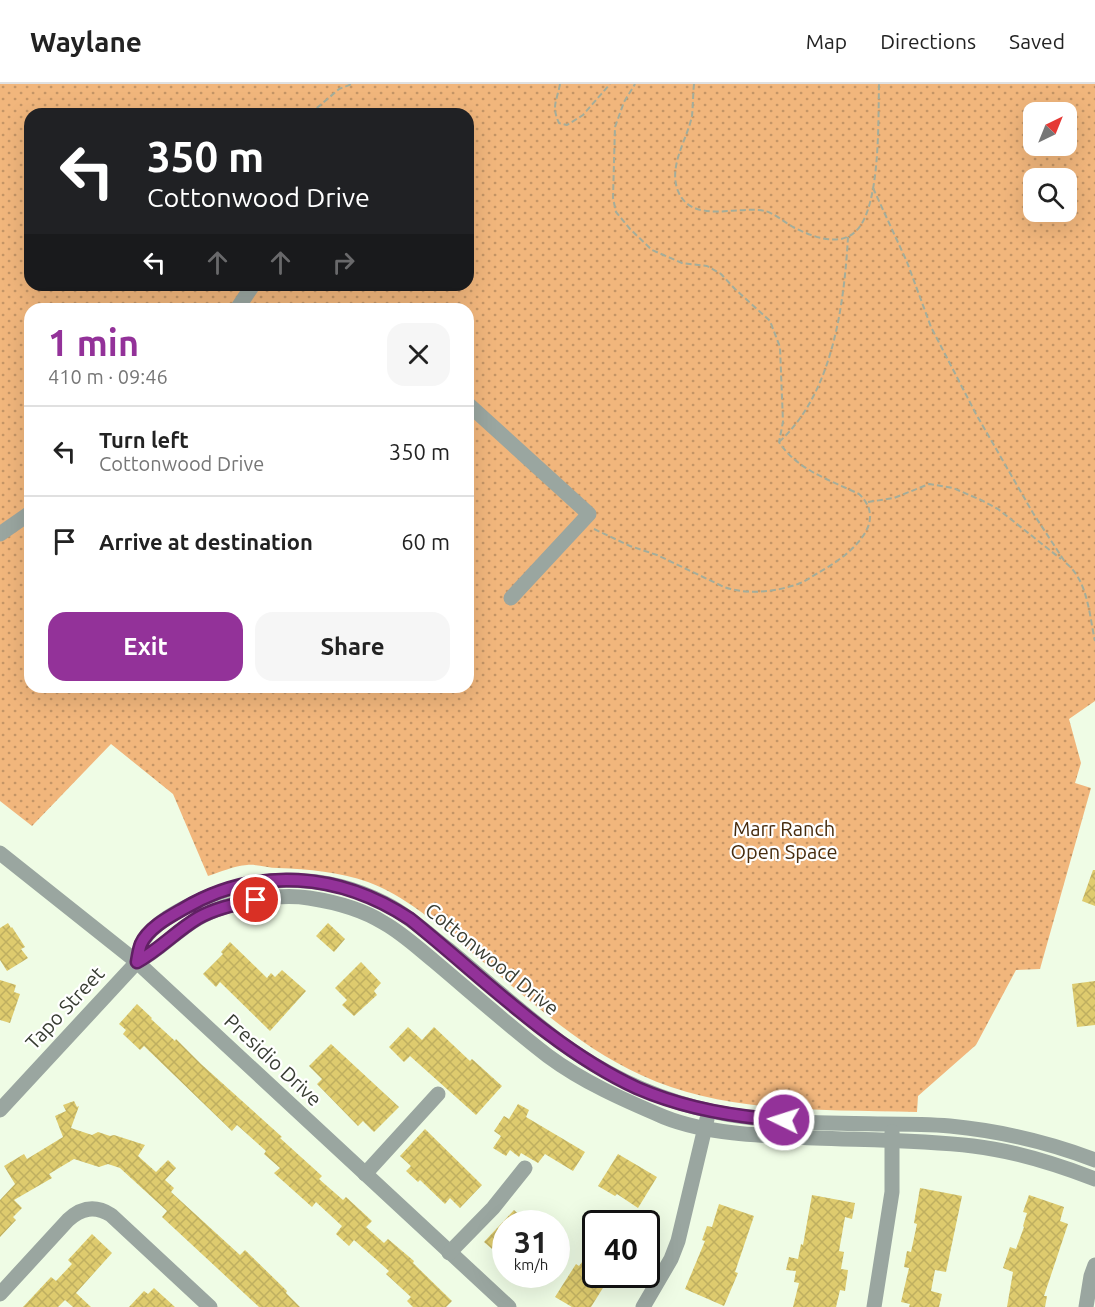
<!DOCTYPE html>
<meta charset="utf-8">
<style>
body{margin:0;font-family:Ubuntu,sans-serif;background:#f6f6f6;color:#222;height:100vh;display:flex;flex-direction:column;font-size:22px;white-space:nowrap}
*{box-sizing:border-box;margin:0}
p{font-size:20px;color:#767676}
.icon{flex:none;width:33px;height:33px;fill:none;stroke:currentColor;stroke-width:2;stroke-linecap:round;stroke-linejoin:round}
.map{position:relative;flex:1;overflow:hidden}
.side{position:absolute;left:24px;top:219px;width:450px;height:390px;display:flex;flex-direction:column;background:#fff;border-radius:18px;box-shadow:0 6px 24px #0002}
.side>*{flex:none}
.hud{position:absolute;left:24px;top:24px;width:450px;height:183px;border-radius:18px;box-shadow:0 6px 24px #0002;background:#202124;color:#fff;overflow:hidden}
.needle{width:39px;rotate:43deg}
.buttons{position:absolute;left:1023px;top:18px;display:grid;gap:12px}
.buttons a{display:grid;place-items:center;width:54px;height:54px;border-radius:12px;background:#fff;box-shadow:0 6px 24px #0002;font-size:30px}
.speed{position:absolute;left:492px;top:1126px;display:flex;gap:12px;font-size:30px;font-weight:700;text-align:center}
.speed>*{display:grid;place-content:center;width:78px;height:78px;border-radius:50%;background:#fff;box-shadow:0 6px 24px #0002;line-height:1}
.speed small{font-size:15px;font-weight:400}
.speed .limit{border:3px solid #111;border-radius:9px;background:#fff;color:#111}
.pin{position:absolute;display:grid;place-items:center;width:51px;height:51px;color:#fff;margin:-26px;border:3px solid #fff;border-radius:50%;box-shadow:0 2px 6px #0007}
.me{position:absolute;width:66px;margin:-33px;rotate:274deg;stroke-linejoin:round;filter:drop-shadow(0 0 4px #0008)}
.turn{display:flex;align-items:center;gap:21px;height:126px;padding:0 24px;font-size:27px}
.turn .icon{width:78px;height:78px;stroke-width:2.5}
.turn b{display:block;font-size:42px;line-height:51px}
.lanes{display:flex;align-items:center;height:57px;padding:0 24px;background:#0003;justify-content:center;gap:30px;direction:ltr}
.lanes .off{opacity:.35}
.round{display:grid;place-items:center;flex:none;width:63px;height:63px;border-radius:18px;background:#f6f6f6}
.overview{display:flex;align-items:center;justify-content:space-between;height:102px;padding:0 24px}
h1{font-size:36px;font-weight:700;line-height:45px;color:#933299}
.primary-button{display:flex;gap:12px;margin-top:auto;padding:12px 24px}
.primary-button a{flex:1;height:69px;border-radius:18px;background:#933299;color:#fff;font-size:24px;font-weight:700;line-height:69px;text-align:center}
.primary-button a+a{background:#f6f6f6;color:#222}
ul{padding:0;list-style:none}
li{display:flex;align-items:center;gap:18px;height:90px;padding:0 24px;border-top:2px solid #e0e0e0}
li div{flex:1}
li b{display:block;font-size:22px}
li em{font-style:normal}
header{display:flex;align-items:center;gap:36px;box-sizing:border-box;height:84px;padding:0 30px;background:#fff;border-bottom:2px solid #e0e0e0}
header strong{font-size:28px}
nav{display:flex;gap:33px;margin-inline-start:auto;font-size:21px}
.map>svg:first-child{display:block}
.grass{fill:url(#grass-dots);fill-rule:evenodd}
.building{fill:url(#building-cross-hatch)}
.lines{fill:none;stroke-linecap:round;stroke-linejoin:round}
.path{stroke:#a3ad9b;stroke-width:2;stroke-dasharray:6 3;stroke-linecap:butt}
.minor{stroke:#9aa6a0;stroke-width:15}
.route-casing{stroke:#602063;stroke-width:15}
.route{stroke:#933299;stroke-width:10}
.labels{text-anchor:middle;stroke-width:4.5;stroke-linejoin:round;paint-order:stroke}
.park-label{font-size:20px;fill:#472c0e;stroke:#fff}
.street-label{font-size:20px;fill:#373c32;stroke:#fff}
</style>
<header>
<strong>Waylane</strong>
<nav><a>Map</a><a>Directions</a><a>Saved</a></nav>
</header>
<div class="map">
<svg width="1095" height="1223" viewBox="0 0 1095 1223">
<defs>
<pattern id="grass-dots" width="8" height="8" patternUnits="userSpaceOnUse" patternTransform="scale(1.5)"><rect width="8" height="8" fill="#f1b67c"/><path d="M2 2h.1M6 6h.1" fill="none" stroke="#c49566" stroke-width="1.8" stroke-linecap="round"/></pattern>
<pattern id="building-cross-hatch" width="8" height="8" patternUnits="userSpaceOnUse" patternTransform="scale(1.5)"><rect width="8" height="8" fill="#decb6e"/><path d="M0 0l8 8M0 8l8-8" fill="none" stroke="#bfaf60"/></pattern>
</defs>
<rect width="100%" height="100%" fill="#effce5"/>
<path class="grass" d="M0,0H1095V617L1069,635L1081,679L1075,699L1091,704L1040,885L1016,886L976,961L918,1012L917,1028C824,1025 728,1031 641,991C575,961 521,908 465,863C435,838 405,812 368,798C339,788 309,785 278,784C268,784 257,780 247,781C234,782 220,788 208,792L173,710L111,660L32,742L0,717ZM1034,28H1066V62H1034ZM30,30H468V201H30ZM1034,94H1066V128H1034ZM30,225H468V603H30Z"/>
<g class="building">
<path d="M1093,786H1095V822L1082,817Z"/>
<path d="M8,839L11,844L12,843L25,863L21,865L28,874L7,887L0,876V844Z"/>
<path d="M328,839L345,855L334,868L316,852Z"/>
<path d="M230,858L267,894L271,889L275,893L282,886L306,907L270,947L220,898L216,903L203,890L223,870L221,868Z"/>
<path d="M361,878L381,899L374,907L377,911L354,932L342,921L347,916L335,904Z"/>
<path d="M0,896L16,901L14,908L20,910L10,939L0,936Z"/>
<path d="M1095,897V941L1077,943L1072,900Z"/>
<path d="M137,920L152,934L151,935L175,957L176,955L201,980L282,1053L280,1054L322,1092L319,1095L343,1116L346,1113L372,1137L366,1143L384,1159L388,1155L414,1177L413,1179L452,1217L446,1223H413L407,1217L411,1213L386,1190L389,1187L354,1156L349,1162L336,1150L342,1142L316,1118L312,1123L274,1089L280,1084L264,1070L266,1067L237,1041L232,1047L144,962L140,966L123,950L126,946L119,940Z"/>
<path d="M408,943L422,956L434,943L470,977L472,975L502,1002L476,1031L410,972L404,978L389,963Z"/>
<path d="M331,960L399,1023L374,1048L363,1037L358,1042L317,1000L322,995L309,982Z"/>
<path d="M74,1017L77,1023L79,1022L71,1044L92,1051L98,1048L110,1052L114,1051L145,1061L138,1072L156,1088L168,1076L176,1084L165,1096L174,1104L171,1108L240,1171L245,1166L287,1207L286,1209L300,1223H259L162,1133L167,1127L120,1084L108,1080L99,1083L74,1075L49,1090L52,1094L14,1116L22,1124L13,1133L16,1136L0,1153V1116L15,1100L4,1082L24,1070L27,1075L63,1053L55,1032L66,1027L63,1021Z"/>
<path d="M518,1020L529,1026L526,1033L585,1068L573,1087L545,1070L538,1079L521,1069L519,1073L510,1066L506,1072L493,1064L501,1052L494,1047L504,1032L509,1035Z"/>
<path d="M425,1045L482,1101L460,1124L450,1114L445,1120L420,1096L418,1098L406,1087L411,1082L400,1072Z"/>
<path d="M618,1070L657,1093L638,1124L617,1110L615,1112L598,1102Z"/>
<path d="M920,1104L962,1112L946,1188L935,1186L931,1207L942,1210L939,1223H909L910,1220L901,1218L909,1184L904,1183L907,1167L911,1168L917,1140L914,1139Z"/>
<path d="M812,1111L855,1119L852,1135L845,1133L839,1167L844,1168L841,1185L848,1186L845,1207L840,1206L836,1223H793L799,1199L794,1198L796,1187L786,1186L789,1173L798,1175L801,1160L803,1161Z"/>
<path d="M1029,1111L1064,1123L1060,1137L1068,1140L1044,1212H1047L1045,1223H1007L1013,1188L1003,1184L1010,1163L1016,1165L1024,1143L1023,1142L1027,1129L1023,1128Z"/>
<path d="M719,1120L754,1132L735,1188L738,1189L724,1222L685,1205L705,1157L702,1156L707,1142L712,1143Z"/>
<path d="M514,1126L529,1140H506V1177L484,1158Z"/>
<path d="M92,1150L112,1169L76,1209L91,1223H73L65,1216L58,1223H23L51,1193L56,1197L72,1180L68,1176Z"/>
<path d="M596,1160V1192L606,1199L591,1223H572L555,1213L576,1180L579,1182Z"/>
<path d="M154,1204L175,1223H129L144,1207L148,1210Z"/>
</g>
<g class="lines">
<g class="path">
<path d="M560,0C557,17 551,22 559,39L567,41L583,31L610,0"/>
<path d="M694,0C693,10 693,22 692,32C687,56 668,82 678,107C692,141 737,121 765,127C774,129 784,138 793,143C811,152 839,164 856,147C881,123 878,34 879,0"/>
<path d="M310,30L339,5L352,0"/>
<path d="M873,104L907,178L931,243L976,330L1033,429L1065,478"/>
<path d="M779,358C833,309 844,221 848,153"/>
<path d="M868,418L894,414L929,400L953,404L981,416L998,425L1061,475"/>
<path d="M594,445L630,462L657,471L724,503C747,511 775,508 798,500C804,498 811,493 818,489C843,475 892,441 859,410C830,396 797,386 779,358L783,338L780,263L770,237L735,205L721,190L707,182L682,179L652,166L630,145L616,128L613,114L615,43L624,18L635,0"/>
<path d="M1066,479C1088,497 1089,530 1095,557"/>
</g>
<g class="minor">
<path d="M237,225L253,201"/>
<path d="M468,320L589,430L511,514"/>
<path d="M0,450L30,429"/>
<path d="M0,769L137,878L509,1223"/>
<path d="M137,878C138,871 139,863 143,857C154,839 179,826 198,817C257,789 326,789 384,819C408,831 428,850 449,866C486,897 522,929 560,958C601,988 645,1010 694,1023C754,1039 819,1039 880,1040C903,1040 927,1040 950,1042C1001,1047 1048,1058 1095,1076"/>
<path d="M0,1026L137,878C159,867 175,848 197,835C225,818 277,809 309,814C335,818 362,825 384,839C402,849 418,864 434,877C472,909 509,942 548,972C583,998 624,1016 664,1033C709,1051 768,1052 815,1054C867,1056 922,1056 973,1062C1016,1067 1056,1080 1095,1095"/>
<path d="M365,1090L438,1010"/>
<path d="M449,1169L493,1124L525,1084"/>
<path d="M0,1210L68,1136C81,1124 95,1121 111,1131L210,1223"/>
<path d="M643,1223L671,1175L678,1157L707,1035"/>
<path d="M874,1223L892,1108V1048"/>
<path d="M1086,1223L1091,1192L1095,1181"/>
</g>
</g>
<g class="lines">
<g class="route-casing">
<path id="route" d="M256,816C237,820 215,824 198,834C176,847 159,866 137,878C138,872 139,865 141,860C148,844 169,833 183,825C257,781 340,789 410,835C481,892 554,966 637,1004C683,1024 734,1033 784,1036"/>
</g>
<use href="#route" class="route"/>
</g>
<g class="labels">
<g class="park-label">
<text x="784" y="752">Marr Ranch<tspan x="784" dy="23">Open Space</tspan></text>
</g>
<g class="street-label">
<text transform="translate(492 875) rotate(39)" y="7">Cottonwood Drive</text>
<text transform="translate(65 924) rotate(-47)" y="7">Tapo Street</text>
<text transform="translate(273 976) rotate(43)" y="7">Presidio Drive</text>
</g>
</g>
</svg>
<div class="buttons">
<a><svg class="needle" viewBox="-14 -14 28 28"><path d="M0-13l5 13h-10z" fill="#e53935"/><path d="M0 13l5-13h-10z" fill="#767676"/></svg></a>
<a><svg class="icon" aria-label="search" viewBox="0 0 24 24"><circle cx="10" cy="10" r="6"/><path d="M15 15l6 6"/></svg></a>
</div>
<div class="speed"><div>31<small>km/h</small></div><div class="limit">40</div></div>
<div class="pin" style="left:256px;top:816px;background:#d93025"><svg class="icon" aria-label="arrive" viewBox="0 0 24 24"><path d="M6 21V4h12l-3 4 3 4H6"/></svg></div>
<svg class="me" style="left:784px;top:1036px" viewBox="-20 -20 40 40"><circle r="17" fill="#933299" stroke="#fff" stroke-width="3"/><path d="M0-11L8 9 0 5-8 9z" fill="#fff"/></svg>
<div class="hud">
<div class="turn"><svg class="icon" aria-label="left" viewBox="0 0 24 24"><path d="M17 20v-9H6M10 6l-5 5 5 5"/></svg><div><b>350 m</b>Cottonwood Drive</div></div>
<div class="lanes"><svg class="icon" aria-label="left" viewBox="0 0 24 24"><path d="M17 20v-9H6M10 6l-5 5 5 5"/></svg><svg class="icon off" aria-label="ahead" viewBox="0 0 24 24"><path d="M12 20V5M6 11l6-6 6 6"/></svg><svg class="icon off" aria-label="ahead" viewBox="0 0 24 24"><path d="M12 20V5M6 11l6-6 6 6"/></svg><svg class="icon off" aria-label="right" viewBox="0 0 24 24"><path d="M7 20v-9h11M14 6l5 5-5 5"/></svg></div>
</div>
<section class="side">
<div class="overview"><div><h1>1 min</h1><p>410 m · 09:46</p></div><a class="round"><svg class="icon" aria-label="close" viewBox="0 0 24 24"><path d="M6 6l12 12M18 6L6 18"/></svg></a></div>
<ul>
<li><svg class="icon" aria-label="left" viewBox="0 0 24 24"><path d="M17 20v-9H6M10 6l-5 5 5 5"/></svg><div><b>Turn left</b><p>Cottonwood Drive</p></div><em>350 m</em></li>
<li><svg class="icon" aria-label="arrive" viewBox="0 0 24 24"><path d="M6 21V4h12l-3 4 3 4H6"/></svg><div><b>Arrive at destination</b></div><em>60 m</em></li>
</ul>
<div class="primary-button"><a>Exit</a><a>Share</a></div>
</section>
</div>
